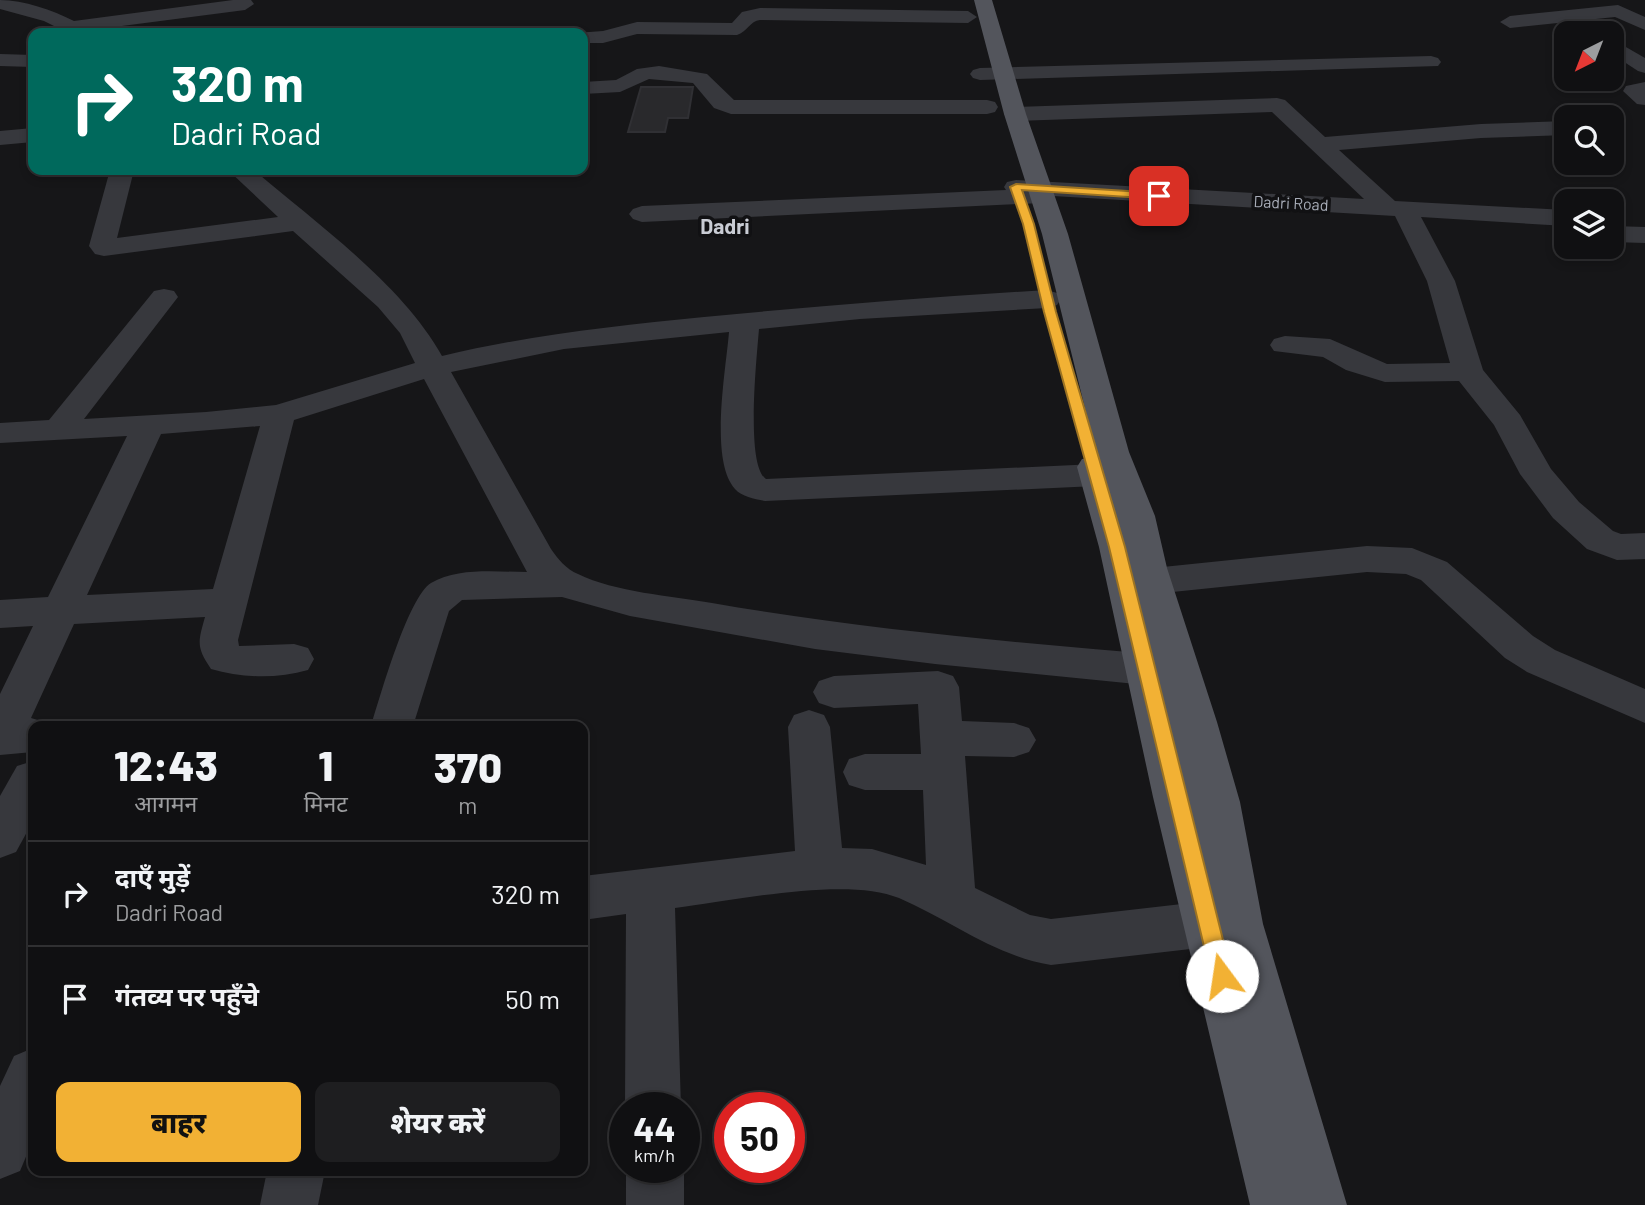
<!DOCTYPE html>
<html lang="hi">
<meta charset="utf-8">
<style>
body{margin:0;font-family:Barlow,"Noto Sans Devanagari",sans-serif;background:#1e1e20;color:#f1f3f6;height:100vh;display:flex;flex-direction:column;font-size:26px;white-space:nowrap}
*{box-sizing:border-box;margin:0}
p{font-size:23px;color:#9c9d9f}
.icon{flex:none;width:38px;height:38px;fill:none;stroke:currentColor;stroke-width:2;stroke-linecap:round;stroke-linejoin:round}
.map{position:relative;flex:1;overflow:hidden}
.sheet{position:absolute;left:28px;top:721px;width:560px;height:455px;display:flex;flex-direction:column;background:#101012;border-radius:14px;box-shadow:0 4px 10px #0003,0 0 0 2px #303032}
.sheet>*{flex:none}
.hud{position:absolute;left:28px;top:28px;width:560px;height:147px;border-radius:14px;box-shadow:0 4px 10px #0003,0 0 0 2px #303032;background:#00695c;color:#fff;overflow:hidden}
.needle{width:46px;rotate:222deg}
.fabs{position:absolute;left:1554px;top:21px;display:grid;gap:14px}
.fabs a{display:grid;place-items:center;width:70px;height:70px;border-radius:14px;background:#101012;box-shadow:0 4px 10px #0003,0 0 0 2px #303032;font-size:35px}
.speed{position:absolute;left:609px;top:1092px;display:flex;gap:14px;font-size:35px;font-weight:700;text-align:center}
.speed>*{display:grid;place-content:center;width:91px;height:91px;border-radius:50%;background:#101012;box-shadow:0 4px 10px #0003,0 0 0 2px #303032;line-height:1}
.speed small{font-size:18px;font-weight:400}
.speed .limit{border:10px solid #d22;background:#fff;color:#111}
.pin{position:absolute;display:grid;place-items:center;width:60px;height:60px;color:#fff;margin:-30px;border-radius:14px;box-shadow:0 4px 10px #0006}
.me{position:absolute;width:77px;margin:-38px;rotate:346deg;stroke-linejoin:round;filter:drop-shadow(0 0 5px #0008)}
.turn{display:flex;align-items:center;gap:24px;height:147px;padding:0 28px;font-size:32px}
.turn .icon{width:91px;height:91px;stroke-width:2.5}
.turn b{display:block;font-size:49px;line-height:60px}
.eta{display:flex;justify-content:space-evenly;align-items:center;height:119px;text-align:center}
.eta b{font-size:42px;font-weight:800;line-height:49px}
.button{display:flex;gap:14px;margin-top:auto;padding:14px 28px}
.button a{flex:1;height:80px;border-radius:14px;background:#f2b134;color:#111;font-size:28px;font-weight:800;line-height:80px;text-align:center}
.button a+a{background:#1e1e20;color:#f1f3f6}
ul{padding:0;list-style:none}
li{display:flex;align-items:center;gap:21px;height:105px;padding:0 28px;border-top:2px solid #303032}
li div{flex:1}
li b{display:block;font-size:26px}
li em{font-style:normal}
.map>svg:first-child{display:block}
.building{fill:#29292c;stroke:#303034;stroke-width:2}
.lines{fill:none;stroke-linecap:round;stroke-linejoin:round}
.minor{fill:#37383d;fill-rule:evenodd}
.major{fill:#53555c;fill-rule:evenodd}
.route{fill:#f2b134;stroke:#9d7322;stroke-width:2}
.labels{text-anchor:middle;stroke-width:7;stroke-linejoin:round;paint-order:stroke}
.far-street-label{font-size:16px;fill:#a8adb8;stroke:#111113}
.far-district-label{font-size:21px;font-weight:bold;fill:#c9ccd4;stroke:#111113}
</style>
<div class="map">
<svg width="1645" height="1205" viewBox="0 0 1645 1205">
<rect width="100%" height="100%" fill="#161618"/>
<path class="building" d="M641,87H693L688,118H668L665,132H628Z"/>
<g class="lines">
<g class="minor">
<path d="M0,0C24,0 52,10 74,21L233,0H251L254,4L245,10L91,30L93,33H68L44,21L0,9Z"/>
<path d="M1618,5L1645,17V30L1615,17L1510,28L1500,22L1510,16Z"/>
<path d="M760,8L968,11L977,17L968,23L760,20C750,21 747,32 737,35L637,34L603,43H583V33H576L603,31L637,22L732,23L742,12Z"/>
<path d="M1612,39L1645,58V73L1638,71L1612,54Z"/>
<path d="M0,54L33,55V67L0,66Z"/>
<path d="M1431,56L1438,58L1441,62L1438,66L980,80L973,78L970,74L973,70L980,68Z"/>
<path d="M659,66L707,74L734,100H987L995,102L998,107L995,112L987,114H731L714,108L693,83L649,79L620,92L583,94V82L616,80L637,69Z"/>
<path d="M1645,82V105L1637,104L1623,91L1626,86Z"/>
<path d="M1277,98L1285,100L1325,137L1481,124L1566,121V135L1481,138L1339,150L1395,201L1566,210V226L1421,217L1455,281L1483,370L1520,415L1551,469L1579,502L1613,531L1621,534L1645,533V559L1617,560L1587,549L1553,518L1520,474L1494,425L1459,381L1385,382L1346,370L1323,357L1274,351L1270,345L1274,339L1285,336L1330,339L1387,364L1450,363L1427,281L1395,216L1053,196L1050,201L1041,203L642,222L633,219L629,214L633,209L642,206L1006,190L1004,187L1007,182L1016,180L1364,199L1272,112L1015,121L1007,119L1004,114L1007,109L1015,107Z"/>
<path d="M33,128V142L0,145V131Z"/>
<path d="M110,170H134L117,238L278,217L228,170H254C317,224 402,284 442,356C529,335 615,326 704,317C818,306 932,297 1047,290L1057,293L1061,299L1057,305L1047,308L860,319L759,329C757,355 745,465 766,479L1096,464L1108,467L1113,475L1108,483L1096,486L765,501C755,499 742,497 735,489C709,460 726,370 729,332L564,349L451,372L551,549C558,559 566,569 578,574C615,592 671,596 712,603C866,630 1021,643 1176,656L1190,661L1196,672L1190,683L1176,688L935,664L815,649L630,616L562,597L462,600L449,611L413,726H371C380,697 408,597 431,583C458,567 497,572 527,572L424,379L294,420L238,640L239,646L294,644L308,648L314,659L308,670C277,679 241,678 211,669C196,647 198,642 205,617L74,624L31,718L48,723L50,726H33V752L0,755V694L33,626L0,628V600L48,597L127,436L0,443V423L49,420L154,291L164,289L174,291L178,297L84,419L206,412L276,405L415,363L400,333L378,307L293,231L104,256L95,254L89,246ZM260,426L213,589L87,595L161,434Z"/>
<path d="M1612,226L1645,227V243L1612,242Z"/>
<path d="M1367,546L1412,548L1447,562L1533,636L1555,650L1645,689V723L1527,672L1505,658L1421,580L1406,574L1367,572L1153,594L1140,590L1134,581L1140,572L1153,568Z"/>
<path d="M938,671L953,676L959,687L962,721L1014,723L1029,728L1036,740L1029,752L1014,757L965,756L975,888L1030,915L1051,919L1208,901H1234L1251,908L1259,924L1251,940L1234,947H1208L1051,965C995,956 950,920 899,898C846,876 733,901 675,908L681,1108H625L626,914L583,920V876L795,851L788,727L794,715L809,710L824,715L830,727L842,848L872,849L926,865L923,790H865L849,785L843,772L849,759L865,754H921L918,704L834,708L819,703L813,692L819,681L834,676Z"/>
<path d="M33,761V821L16,852L0,858V796L17,766Z"/>
<path d="M33,1048V1140L20,1171L0,1179V1086L14,1056Z"/>
<rect x="626" y="1167" width="58" height="38"/>
<path d="M267,1171H325L318,1205H260Z"/>
</g>
<path class="major" d="M974,0H992L1026,114L1068,234L1129,452L1155,516L1167,568L1217,722L1240,802L1263,924L1347,1205H1250L1153,797L1099,547L1077,467L1082,459L1097,457L1042,234L1004,114Z"/>
</g>
<path class="route" d="M1016,184L1159,193L1164,196L1159,199L1022,190L1034,224L1056,312L1125,547L1232,976L1229,983L1222,986L1214,983L1211,976L1109,547L1044,312L1023,224L1010,187Z"/>
<g class="labels">
<g class="far-street-label">
<text transform="translate(1291 203) rotate(3)" y="6">Dadri Road</text>
</g>
<g class="far-district-label">
<text x="725" y="234">Dadri</text>
</g>
</g>
</svg>
<div class="fabs">
<a><svg class="needle" viewBox="-14 -14 28 28"><path d="M0-13l5 13h-10z" fill="#e53935"/><path d="M0 13l5-13h-10z" fill="#9c9d9f"/></svg></a>
<a><svg class="icon" aria-label="search" viewBox="0 0 24 24"><circle cx="10" cy="10" r="6"/><path d="M15 15l6 6"/></svg></a>
<a><svg class="icon" aria-label="layers" viewBox="0 0 24 24"><path d="M12 4l9 5-9 5-9-5zM3 14l9 5 9-5"/></svg></a>
</div>
<div class="speed"><div>44<small>km/h</small></div><div class="limit">50</div></div>
<div class="pin" style="left:1159px;top:196px;background:#d93025"><svg class="icon" aria-label="arrive" viewBox="0 0 24 24"><path d="M6 21V4h12l-3 4 3 4H6"/></svg></div>
<svg class="me" style="left:1222px;top:976px" viewBox="-20 -20 40 40"><circle r="19" fill="#fff"/><path d="M0-13L10 11 0 6-10 11z" fill="#f2b134"/></svg>
<div class="hud">
<div class="turn"><svg class="icon" aria-label="right" viewBox="0 0 24 24"><path d="M7 20v-9h11M14 6l5 5-5 5"/></svg><div><b>320 m</b>Dadri Road</div></div>
</div>
<section class="sheet">
<div class="eta">
<div><b>12:43</b><p>आगमन</p></div>
<div><b>1</b><p>मिनट</p></div>
<div><b>370</b><p>m</p></div>
</div>
<ul>
<li><svg class="icon" aria-label="right" viewBox="0 0 24 24"><path d="M7 20v-9h11M14 6l5 5-5 5"/></svg><div><b>दाएँ मुड़ें</b><p>Dadri Road</p></div><em>320 m</em></li>
<li><svg class="icon" aria-label="arrive" viewBox="0 0 24 24"><path d="M6 21V4h12l-3 4 3 4H6"/></svg><div><b>गंतव्य पर पहुँचे</b></div><em>50 m</em></li>
</ul>
<div class="button"><a>बाहर</a><a>शेयर करें</a></div>
</section>
</div>
